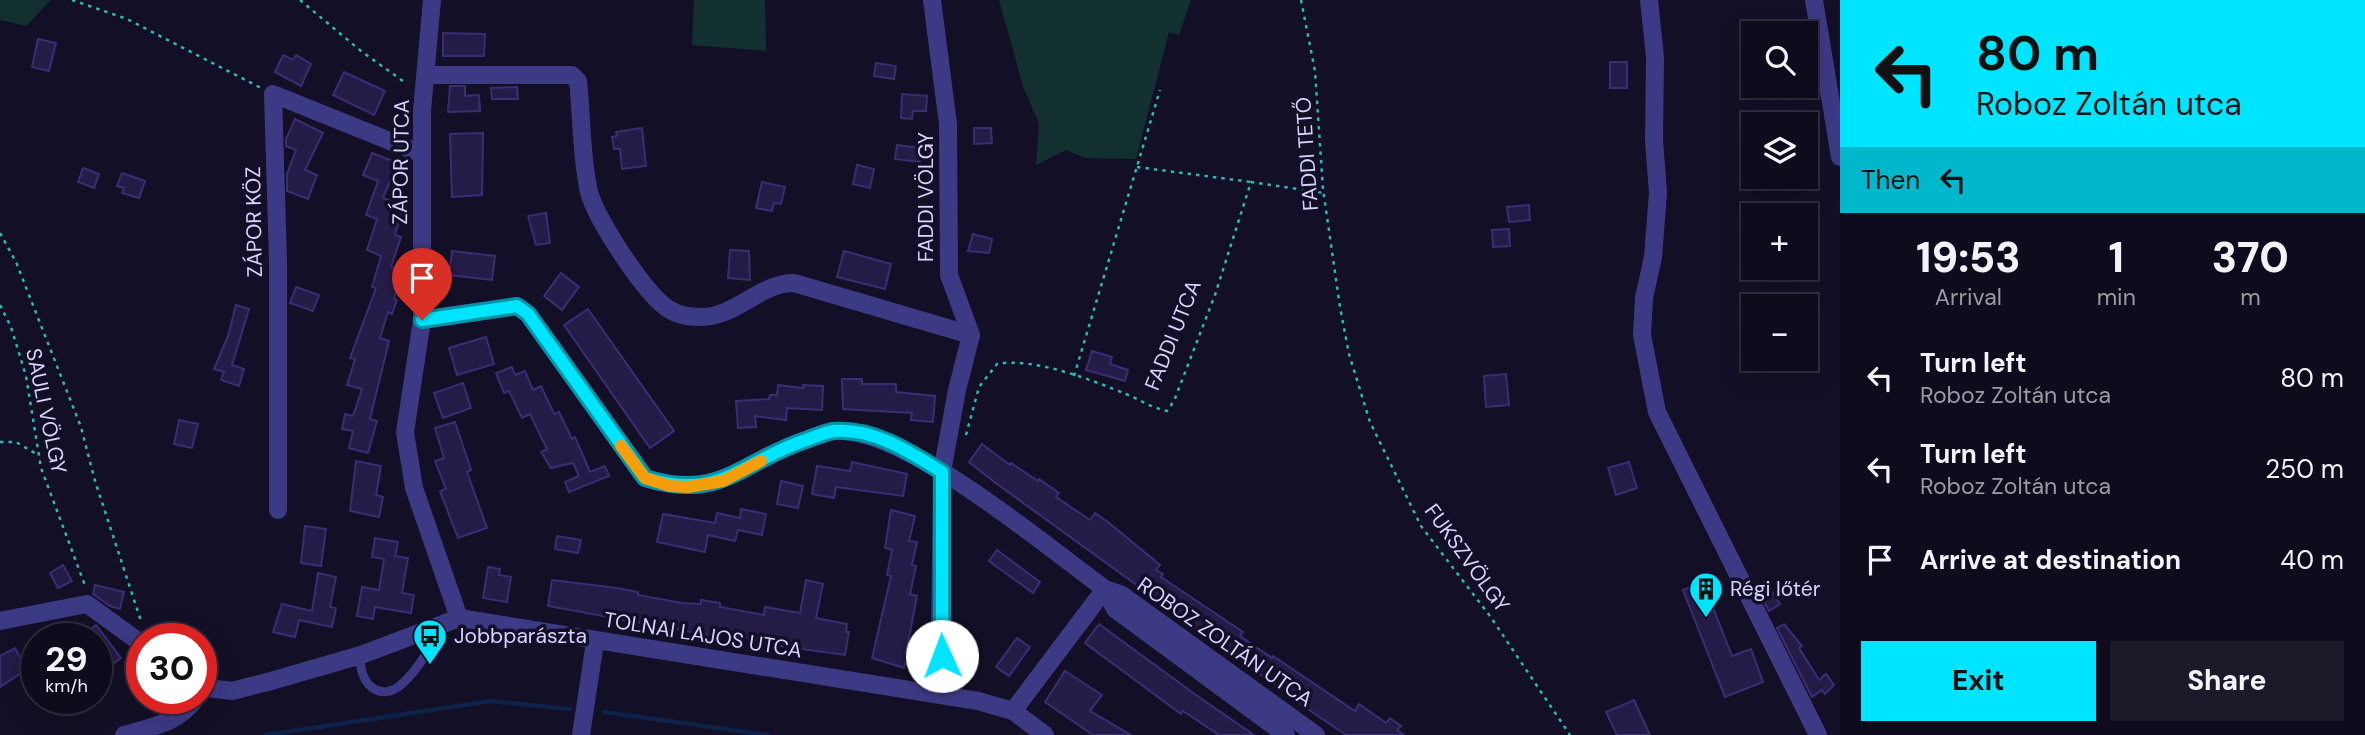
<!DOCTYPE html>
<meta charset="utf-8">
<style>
body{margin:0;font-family:"DM Sans",sans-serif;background:#1c1929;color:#f1f3f6;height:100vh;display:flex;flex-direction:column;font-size:26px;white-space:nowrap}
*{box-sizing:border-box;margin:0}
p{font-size:23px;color:#9b9ba3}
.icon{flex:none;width:38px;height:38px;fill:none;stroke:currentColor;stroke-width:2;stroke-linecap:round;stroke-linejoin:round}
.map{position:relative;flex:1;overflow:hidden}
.details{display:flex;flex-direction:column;background:#0e0b1c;width:525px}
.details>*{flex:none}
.banner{background:#00e5ff;color:#111;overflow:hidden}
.controls{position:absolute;left:1741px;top:21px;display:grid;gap:14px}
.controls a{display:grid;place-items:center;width:77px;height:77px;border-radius:0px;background:#0e0b1c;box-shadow:0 7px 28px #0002,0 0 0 2px #2e2b3b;font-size:35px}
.speed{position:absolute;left:21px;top:623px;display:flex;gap:14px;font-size:35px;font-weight:700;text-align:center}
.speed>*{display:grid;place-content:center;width:91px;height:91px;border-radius:50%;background:#0e0b1c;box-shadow:0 7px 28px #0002,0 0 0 2px #2e2b3b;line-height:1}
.speed small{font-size:18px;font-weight:400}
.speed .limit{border:10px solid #d22;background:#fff;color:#111}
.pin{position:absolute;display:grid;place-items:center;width:60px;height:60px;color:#fff;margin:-72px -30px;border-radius:50% 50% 50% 0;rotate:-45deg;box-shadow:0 0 7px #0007}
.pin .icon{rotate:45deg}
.me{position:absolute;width:77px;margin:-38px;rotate:358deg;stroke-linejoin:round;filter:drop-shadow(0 0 5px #0008)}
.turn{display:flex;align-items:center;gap:24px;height:147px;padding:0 21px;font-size:32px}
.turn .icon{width:91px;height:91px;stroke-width:2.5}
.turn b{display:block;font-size:49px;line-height:60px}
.then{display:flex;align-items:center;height:66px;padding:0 21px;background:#0003;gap:14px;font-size:26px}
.eta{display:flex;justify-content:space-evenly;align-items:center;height:119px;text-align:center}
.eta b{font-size:42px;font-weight:800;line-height:49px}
.cta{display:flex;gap:14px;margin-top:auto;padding:14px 21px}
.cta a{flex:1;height:80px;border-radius:0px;background:#00e5ff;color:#111;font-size:28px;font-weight:800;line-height:80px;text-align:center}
.cta a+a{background:#1c1929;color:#f1f3f6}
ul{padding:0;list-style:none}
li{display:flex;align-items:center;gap:21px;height:91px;padding:0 21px}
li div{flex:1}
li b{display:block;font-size:26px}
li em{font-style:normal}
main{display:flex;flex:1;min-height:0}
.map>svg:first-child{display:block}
.green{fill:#12302f}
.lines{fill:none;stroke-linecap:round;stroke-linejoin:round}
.stream{stroke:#0c2248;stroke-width:4.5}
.building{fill:#241b47;stroke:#3b2d73;stroke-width:2}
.path{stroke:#2fb8b0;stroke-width:2.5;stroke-dasharray:3.5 5;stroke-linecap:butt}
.service{stroke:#3d3a85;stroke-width:9}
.minor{stroke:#3d3a85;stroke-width:18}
.route-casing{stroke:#0095a6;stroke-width:18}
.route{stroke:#00e5ff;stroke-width:12}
.slow{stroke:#f59e0b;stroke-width:12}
.labels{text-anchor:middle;stroke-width:7;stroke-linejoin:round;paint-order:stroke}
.street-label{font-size:21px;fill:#d9d4ff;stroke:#130f26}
.poi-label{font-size:21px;fill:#d9d4ff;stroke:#130f26;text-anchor:start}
</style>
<main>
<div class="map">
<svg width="1840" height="735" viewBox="0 0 1840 735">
<rect width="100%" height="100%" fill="#130f26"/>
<g class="green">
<path d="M0,0H51L26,26L0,20Z"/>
<path d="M694,0H765L766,51L692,45Z"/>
<path d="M999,0H1191L1179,35L1169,32L1136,159L1085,158L1066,150L1036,165L1039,124L1023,86Z"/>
</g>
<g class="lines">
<g class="stream">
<path d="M604,712L768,735"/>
<path d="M266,735L491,701L570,709"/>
</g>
</g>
<g class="building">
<path d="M443,33L485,34L484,56H443Z"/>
<path d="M38,39L56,43L49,71L32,67Z"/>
<path d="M283,55L293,60L296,55L311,64L301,86L275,72Z"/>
<rect x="1610" y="62" width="17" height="26"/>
<path d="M876,63L896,66L894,79L874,76Z"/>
<path d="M344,72L385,91L374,115L333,95Z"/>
<path d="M450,86H465V96L479,95L480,111L448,112Z"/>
<path d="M517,87L518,99H492L491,88Z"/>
<path d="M902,94L927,96L926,111H913L912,119L901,118Z"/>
<path d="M295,119L323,133L305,170L317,175L308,199L287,191V174L296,150L286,146V139Z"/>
<path d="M642,128L646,166L622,169L620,149H614L612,137L617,136L616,132Z"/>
<path d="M974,128H991L992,143L974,144Z"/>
<path d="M483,133L482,195L452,197L450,134Z"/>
<path d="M897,145L921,148L920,162L895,159Z"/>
<path d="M372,153L398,163L383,198L400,204L398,210L402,212L395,235L401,237L391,267L403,270L394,299L397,300L392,314L388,312L380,338L389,341L370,419L377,421L368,453L349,448L353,431L342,429L345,414L353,416L362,389L347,385L355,359L350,358L376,288L372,287L381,256L367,250L377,219L366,215L378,181L363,175Z"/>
<path d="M857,165L874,169L870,188L853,184Z"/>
<path d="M83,168L99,174L94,188L78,182Z"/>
<path d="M122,173L145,181L139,198L122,193L124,188L117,186Z"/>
<path d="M762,182L785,187L781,204L774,203L772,211L756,208Z"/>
<path d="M1529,205L1530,220L1509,222L1507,207Z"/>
<path d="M546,213L550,243L536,245L528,216Z"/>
<path d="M1509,229L1510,246L1493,247L1492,230Z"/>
<path d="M973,234L992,239L989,253L968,251Z"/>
<path d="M730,250L749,251L750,280L728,278Z"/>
<path d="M452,251L495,256L492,280L449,275Z"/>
<path d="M844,251L891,264L885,289L837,277Z"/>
<path d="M561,273L579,287L562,310L544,296Z"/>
<path d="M296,287L319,295L313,311L290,303Z"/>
<path d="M236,305L249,309L232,365L244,369L239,386L221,380L224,372L214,369L228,336Z"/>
<path d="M588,309L674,431L650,448L564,325Z"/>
<path d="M486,337L494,364L457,375L449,348Z"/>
<path d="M1092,351L1112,357L1110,364L1128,370L1125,381L1086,370Z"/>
<path d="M512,367L515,375L525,371L533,390L541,386L554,414L559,412L572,439L575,437L590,472L605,466L609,476L569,492L565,482L579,476L573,463L551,468L541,452L547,449L530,414L522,418L509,391L504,393L496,373Z"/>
<path d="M1506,374L1509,405L1486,407L1484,376Z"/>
<path d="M842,379H862V384H896V392L935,396L933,422L911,420L912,413L843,409Z"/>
<path d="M463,383L471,408L443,418L434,393Z"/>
<path d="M778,385L803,388V385L823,386L822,410L787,408L786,420L755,416L756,427L738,428L736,401L769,399L770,395H777Z"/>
<path d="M179,420L198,424L192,448L174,444Z"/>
<path d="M455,422L471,470L467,472L487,528L458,538L440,491L446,489L435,461L444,458L435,428Z"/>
<path d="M982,444L1010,465L1011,463L1038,481L1039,479L1059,493L1056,497L1090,520L1095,513L1108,522L1160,565L1156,570L1163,574L1161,577L1243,632L1240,636L1272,658L1273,656L1355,711L1359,704L1386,723L1390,718L1401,726L1397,730L1404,735H1346L1315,714L997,484L969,462Z"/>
<path d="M356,461L381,466L376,495L383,497L379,517L350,511Z"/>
<path d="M852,462L907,474L903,496L836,487L834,498L812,494L817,466L850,471Z"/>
<path d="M1629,462L1637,488L1616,495L1608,468Z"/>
<path d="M781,481L803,486L798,508L777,504Z"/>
<path d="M741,509L766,514L762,535L738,530L735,541L708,535L705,552L657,542L663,514L715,523L717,513L740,518Z"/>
<path d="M891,510L915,516L909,541L917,542L912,565L916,566L910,594L917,596L907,648L916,649L913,665L905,663L904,668L872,658L891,576L887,575L892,550L885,548Z"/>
<path d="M305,526L326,529L321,566L301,563Z"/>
<path d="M557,536L581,540L578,553L555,549Z"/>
<path d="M375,538L398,542L395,556L408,558L402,593L414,595L411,613L375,607L373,619L357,616L362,587L379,590L384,559L372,557Z"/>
<path d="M997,550L1040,582L1033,593L989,561Z"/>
<path d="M63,565L72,581L58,588L50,573Z"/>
<path d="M488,567L500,569L499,575L511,577L507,602L483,598Z"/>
<path d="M318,573L336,577L330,607L336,608L332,627L299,620L295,637L273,632L282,604L312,611Z"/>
<path d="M552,580L617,588L638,592V595L682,603L701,604V600L720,603V607L764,615L765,607L800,613L806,580L823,584L816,618L847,624L846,632H849L845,655L759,643L760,640L716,633L715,636L696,633L548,606Z"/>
<path d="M1703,582L1732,656L1751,649L1763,682L1725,697L1683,590Z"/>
<path d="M1765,582L1780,604L1769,611L1757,588Z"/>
<path d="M95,585L124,592L120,609L110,606L93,594Z"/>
<path d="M1099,624L1196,695L1254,735H1219L1183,711L1181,714L1085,643Z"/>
<path d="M1784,624L1802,646L1799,648L1819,680L1826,674L1834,685L1825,694L1822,690L1812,697L1777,628Z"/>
<path d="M96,625L121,658L104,670L96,658V639H80Z"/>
<path d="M1017,638L1030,647L1009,676L996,667Z"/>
<path d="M15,648L27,669L0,687V656Z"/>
<path d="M1065,671L1102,695L1090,711L1131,735H1093L1045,702Z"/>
<path d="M1634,700L1650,735H1617L1606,712Z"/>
</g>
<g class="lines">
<g class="path">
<path d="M72,0L127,19L261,88"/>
<path d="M300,0L361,51L407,84"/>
<path d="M1301,0L1315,71L1323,189L1340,307L1349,354L1370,422L1421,526L1490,616L1570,735"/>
<path d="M1137,167L1251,182"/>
<path d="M0,233L16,262L81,427L95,481L140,618L139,624"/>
<path d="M0,305L11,327L26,376L41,468L86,588"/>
<path d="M1074,376L1160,90"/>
<path d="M966,435L979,387L997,364C1033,357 1092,380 1126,394C1140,400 1152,408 1167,411L1174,401L1215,295L1251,182L1324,193"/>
<path d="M0,442H16L38,455"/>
</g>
<path class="service" d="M361,655C357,682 380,705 403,683C418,669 431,647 440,628"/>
<g class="minor">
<path d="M432,0L422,111V320L405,432L414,488L459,618"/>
<path d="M932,0L948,124L949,275L971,335L957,390L942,472L940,636L944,695"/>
<path d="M1649,0L1655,57L1654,140L1658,193L1653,257L1644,298L1642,335L1657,412L1818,735"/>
<path d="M1814,0L1840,157"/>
<path d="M427,75H572L578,81C582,117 581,157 589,192C596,219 646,296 670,310C678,315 691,317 701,317C736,317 762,282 794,283L971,335"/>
<path d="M422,320L517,306L528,314L645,478C723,502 741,460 808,439C816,436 825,432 833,431C902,424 1047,547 1105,589L1122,595L1316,735"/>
<path d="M278,510V261L273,94L422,154"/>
<path d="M1105,589L1115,609L1286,735"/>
<path d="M0,621L87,604L142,644"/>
<path d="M201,687L232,691L271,681L361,655L459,618L978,701L1013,711L1045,735"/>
<path d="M1013,711L1105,589"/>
<path d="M124,735C152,727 179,723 196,698"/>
<path d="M581,735L595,642"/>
</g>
</g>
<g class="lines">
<g class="route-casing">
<path id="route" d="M422,320L517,306L528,314L645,478C722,502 742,460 809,439C817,436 826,432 834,431C874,428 910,452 942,472V656"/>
</g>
<use href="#route" class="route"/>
<path class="slow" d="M621,446L645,478L670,486L688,487L723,481L761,461"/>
</g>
<defs>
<g id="building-pin" transform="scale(1.75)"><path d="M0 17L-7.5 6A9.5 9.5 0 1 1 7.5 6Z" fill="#00e5ff" stroke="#130f26"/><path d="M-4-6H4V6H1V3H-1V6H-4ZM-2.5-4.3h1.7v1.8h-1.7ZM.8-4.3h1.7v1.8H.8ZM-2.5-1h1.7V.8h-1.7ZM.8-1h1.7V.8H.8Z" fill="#111"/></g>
<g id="bus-pin" transform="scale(1.75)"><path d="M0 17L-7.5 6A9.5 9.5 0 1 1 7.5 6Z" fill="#00e5ff" stroke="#130f26"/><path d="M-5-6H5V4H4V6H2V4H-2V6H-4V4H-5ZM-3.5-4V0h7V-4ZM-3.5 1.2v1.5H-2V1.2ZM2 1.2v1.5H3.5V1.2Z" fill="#111"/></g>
</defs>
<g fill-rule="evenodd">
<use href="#building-pin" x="1706" y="589"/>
<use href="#bus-pin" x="430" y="636"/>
</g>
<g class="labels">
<g class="street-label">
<text transform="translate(1307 154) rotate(-94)" y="7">FADDI TETŐ</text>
<text transform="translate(401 162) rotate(-89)" y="7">ZÁPOR UTCA</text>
<text transform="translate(926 197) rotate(-90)" y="7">FADDI VÖLGY</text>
<text transform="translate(254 222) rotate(-91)" y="7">ZÁPOR KÖZ</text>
<text transform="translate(1173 335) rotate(-68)" y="7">FADDI UTCA</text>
<text transform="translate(46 411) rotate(78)" y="7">SAULI VÖLGY</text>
<text transform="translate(1467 558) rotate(54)" y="7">FUKSZVÖLGY</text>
<text transform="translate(703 635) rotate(9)" y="7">TOLNAI LAJOS UTCA</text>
<text transform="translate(1225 642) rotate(35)" y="7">ROBOZ ZOLTÁN UTCA</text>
</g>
<g class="poi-label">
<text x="1730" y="596">Régi lőtér</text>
<text x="454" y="643">Jobbparászta</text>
</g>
</g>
</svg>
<div class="controls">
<a><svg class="icon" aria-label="search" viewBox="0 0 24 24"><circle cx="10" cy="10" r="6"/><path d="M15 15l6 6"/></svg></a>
<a><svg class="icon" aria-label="layers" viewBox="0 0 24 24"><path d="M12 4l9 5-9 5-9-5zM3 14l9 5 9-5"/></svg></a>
<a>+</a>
<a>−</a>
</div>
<div class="speed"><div>29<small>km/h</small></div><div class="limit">30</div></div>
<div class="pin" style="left:422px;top:320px;background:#d93025"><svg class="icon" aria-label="arrive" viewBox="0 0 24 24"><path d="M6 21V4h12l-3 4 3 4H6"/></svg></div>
<svg class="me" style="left:942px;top:656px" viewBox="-20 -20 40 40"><circle r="19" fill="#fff"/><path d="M0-13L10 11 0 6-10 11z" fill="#00e5ff"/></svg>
</div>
<section class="details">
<div class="banner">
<div class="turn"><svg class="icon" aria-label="left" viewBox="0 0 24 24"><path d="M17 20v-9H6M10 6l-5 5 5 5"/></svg><div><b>80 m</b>Roboz Zoltán utca</div></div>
<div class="then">Then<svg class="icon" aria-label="left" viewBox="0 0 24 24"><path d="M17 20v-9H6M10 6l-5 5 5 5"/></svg></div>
</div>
<div class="eta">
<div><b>19:53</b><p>Arrival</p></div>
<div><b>1</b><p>min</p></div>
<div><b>370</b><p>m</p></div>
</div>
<ul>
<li><svg class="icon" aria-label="left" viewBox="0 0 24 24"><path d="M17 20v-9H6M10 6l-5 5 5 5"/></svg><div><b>Turn left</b><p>Roboz Zoltán utca</p></div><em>80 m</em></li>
<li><svg class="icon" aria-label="left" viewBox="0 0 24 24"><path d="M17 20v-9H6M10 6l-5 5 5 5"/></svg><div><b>Turn left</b><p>Roboz Zoltán utca</p></div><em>250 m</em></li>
<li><svg class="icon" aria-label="arrive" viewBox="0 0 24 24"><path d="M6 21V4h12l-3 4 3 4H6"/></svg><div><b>Arrive at destination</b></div><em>40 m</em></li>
</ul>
<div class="cta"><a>Exit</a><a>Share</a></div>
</section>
</main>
